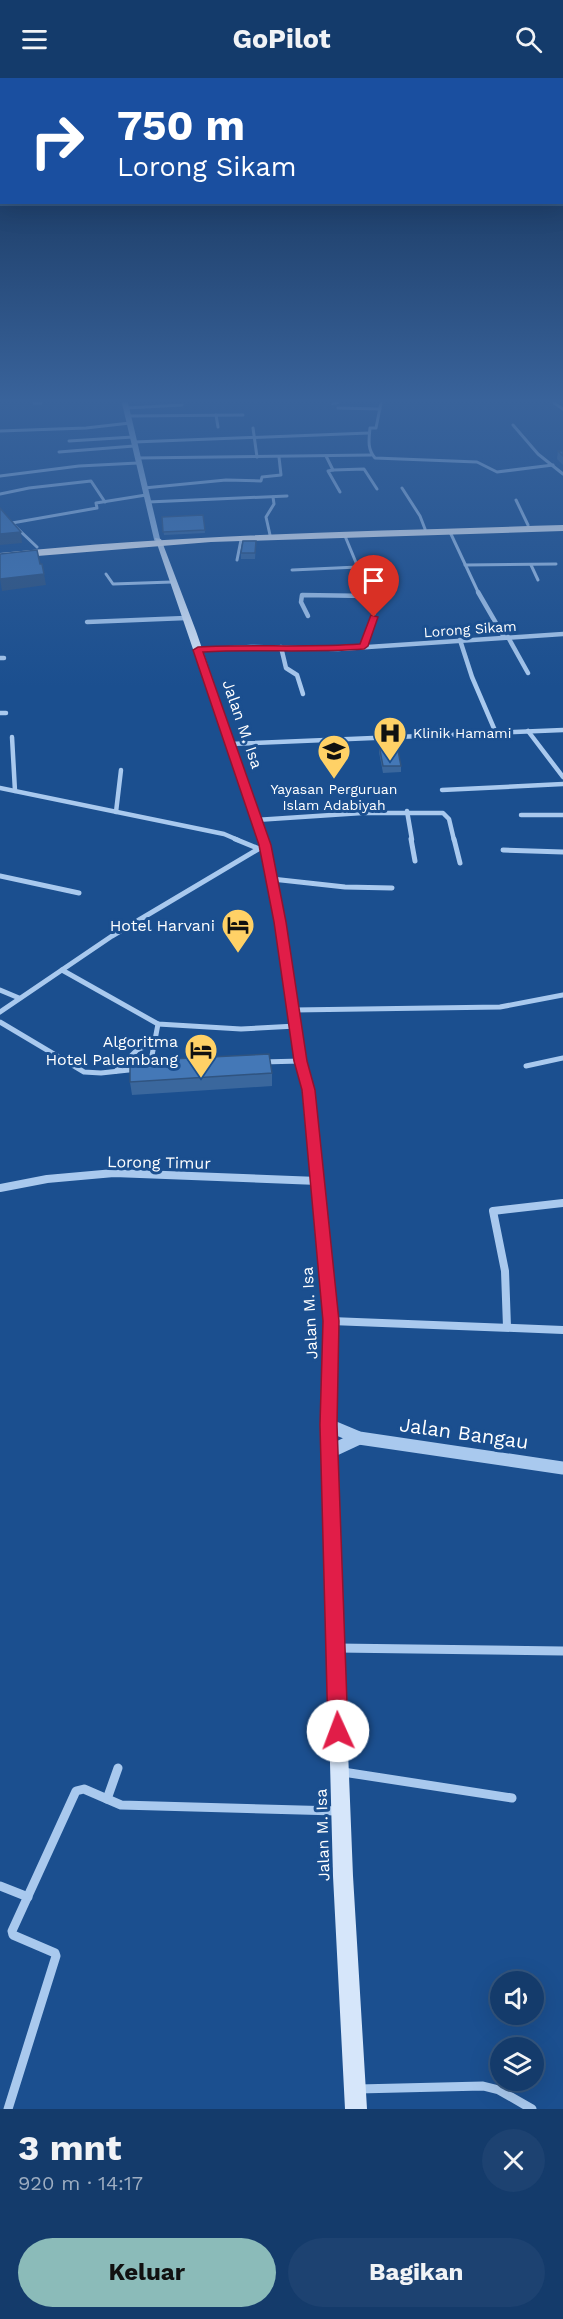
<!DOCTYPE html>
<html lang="id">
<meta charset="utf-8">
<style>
body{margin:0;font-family:"Work Sans",sans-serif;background:#1d4271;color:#f1f3f6;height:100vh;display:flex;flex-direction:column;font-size:22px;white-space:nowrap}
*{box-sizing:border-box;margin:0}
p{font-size:20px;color:#9dadc1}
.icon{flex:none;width:33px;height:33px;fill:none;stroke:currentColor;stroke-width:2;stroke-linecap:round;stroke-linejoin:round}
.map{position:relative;height:2031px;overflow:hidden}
.details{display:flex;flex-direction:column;background:#143b6b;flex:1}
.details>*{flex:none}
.top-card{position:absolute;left:0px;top:0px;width:564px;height:126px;box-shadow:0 6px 24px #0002,0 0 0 2px #33557e;background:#1a4fa0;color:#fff;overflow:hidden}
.tools{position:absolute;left:490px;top:1893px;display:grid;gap:12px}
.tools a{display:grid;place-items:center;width:54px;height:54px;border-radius:50%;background:#143b6b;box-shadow:0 6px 24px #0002,0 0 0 2px #33557e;font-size:30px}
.pin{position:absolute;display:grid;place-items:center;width:51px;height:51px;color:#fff;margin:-62px -26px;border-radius:50% 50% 50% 0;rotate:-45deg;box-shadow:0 0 6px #0007}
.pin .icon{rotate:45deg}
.me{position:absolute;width:66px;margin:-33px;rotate:358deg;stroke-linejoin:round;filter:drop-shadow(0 0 4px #0008)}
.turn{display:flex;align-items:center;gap:21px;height:126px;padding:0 18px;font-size:27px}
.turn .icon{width:78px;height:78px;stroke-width:2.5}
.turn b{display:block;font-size:42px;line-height:51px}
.round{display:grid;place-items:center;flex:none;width:63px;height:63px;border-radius:32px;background:#1d4271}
.head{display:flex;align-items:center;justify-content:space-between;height:102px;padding:0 18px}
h1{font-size:36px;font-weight:700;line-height:45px}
.action{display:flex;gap:12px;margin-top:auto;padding:12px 18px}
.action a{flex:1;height:69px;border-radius:36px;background:#8bbbb9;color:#111;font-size:24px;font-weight:700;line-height:69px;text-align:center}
.action a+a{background:#1d4271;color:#f1f3f6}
header{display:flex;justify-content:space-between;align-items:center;height:78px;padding:0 18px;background:#143b6b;font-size:27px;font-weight:700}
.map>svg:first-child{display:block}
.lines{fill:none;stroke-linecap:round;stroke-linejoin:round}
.stream{stroke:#9cc4f0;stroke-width:2}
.minor-far4{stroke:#a9c9ee;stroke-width:3}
.minor-far3{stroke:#a9c9ee;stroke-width:4.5}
.minor-far2{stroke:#a9c9ee;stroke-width:5}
.minor-far1{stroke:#a9c9ee;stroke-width:8}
.minor{stroke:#a9c9ee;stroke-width:9}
.tertiary-far1{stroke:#a9c9ee;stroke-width:6}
.tertiary{stroke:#a9c9ee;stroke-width:13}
.secondary{fill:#d6e6fa;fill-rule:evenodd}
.trunk{fill:#f8faff;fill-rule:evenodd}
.wall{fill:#3a679d}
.shaded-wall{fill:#305480}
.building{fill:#4478b7;stroke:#305480;stroke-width:1.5}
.route{fill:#e11d48;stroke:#92132f;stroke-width:1.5}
.labels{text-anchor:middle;stroke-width:6;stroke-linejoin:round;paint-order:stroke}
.far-street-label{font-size:14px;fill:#fff;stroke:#1b4f8f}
.far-poi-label{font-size:14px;fill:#fff;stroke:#1b4f8f;text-anchor:start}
.street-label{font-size:16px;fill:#fff;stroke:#1b4f8f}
.poi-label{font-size:16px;fill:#fff;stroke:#1b4f8f;text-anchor:end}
.near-street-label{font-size:20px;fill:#fff;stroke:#1b4f8f}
</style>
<header><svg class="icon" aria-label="menu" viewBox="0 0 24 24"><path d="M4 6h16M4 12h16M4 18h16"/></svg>GoPilot<svg class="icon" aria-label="search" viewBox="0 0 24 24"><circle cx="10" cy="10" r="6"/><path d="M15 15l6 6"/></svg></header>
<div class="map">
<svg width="563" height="2031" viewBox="0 0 563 2031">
<rect width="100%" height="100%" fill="#1b4f8f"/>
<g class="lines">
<path class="stream" d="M332,326L338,325"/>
<g class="minor-far4">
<path d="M34,325H41"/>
<path d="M381,325L376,350H370C369,361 367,371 375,380L477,384L497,394L553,387"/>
<path d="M554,325L563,331"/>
<path d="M126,330L182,327"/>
<path d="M338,330L380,331"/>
<path d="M216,337L218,349"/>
<path d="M128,338L243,337"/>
<path d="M513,347L538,376L563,396"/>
<path d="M253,350L257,379"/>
<path d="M0,353L86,350L130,345"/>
<path d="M69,363L133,359"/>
<path d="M134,364L369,355"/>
<path d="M59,374L134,368"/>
<path d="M326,378L333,392L364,391L377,411"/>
<path d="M137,380L371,377"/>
<path d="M333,392L328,393L340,414"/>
<path d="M0,398L79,388L138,385"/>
<path d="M144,410L226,402L261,403L262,399L281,397L279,379"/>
<path d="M402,410L420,438L425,451"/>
<path d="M0,416L29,410L91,403L105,424"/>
<path d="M516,422L528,447"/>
<path d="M148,424L287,418"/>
<path d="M0,434L37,469"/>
<path d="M12,445L97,430L96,425L146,417"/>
<path d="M450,454L479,516"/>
<path d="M270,457L266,439L274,426L273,419"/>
<path d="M345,458L369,516"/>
<path d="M237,482L241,462"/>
<path d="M465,487L556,486"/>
<path d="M531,487L538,502"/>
<path d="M292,492L358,489"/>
<path d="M106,496L113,506L172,504"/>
</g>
<g class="minor-far3">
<path d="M478,514L504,559"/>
<path d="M308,538L301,524L302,517L370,518"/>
<path d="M87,544L186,540"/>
<path d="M508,559L528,595"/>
<path d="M460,562L472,599L496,655"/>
<path d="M281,569L286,590L297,597L303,616"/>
<path d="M364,569L375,530L368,514"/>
<path d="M198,572L251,569L338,571L563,556"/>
<path d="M0,580H4"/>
<path d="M0,635H6"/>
<path d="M528,653L563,699"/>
<path d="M12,659L15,713"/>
<path d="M327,661L333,698"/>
<path d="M230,666L563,652"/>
<path d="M0,710L224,756L238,762"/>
<path d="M442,712L563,706"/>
<path d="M407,733L412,762"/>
<path d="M116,734L121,692"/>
<path d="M521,737H563"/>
<path d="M256,742L362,735H443L449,741L454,762"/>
</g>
<g class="minor-far2">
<path d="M235,761L257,770"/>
<path d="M411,761L415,783"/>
<path d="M454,761L460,785"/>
<path d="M503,772L563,774"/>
<path d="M0,798L79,815"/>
<path d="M272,801L345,809L392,810"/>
<path d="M62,892L158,946L241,951L296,948"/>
<path d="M0,912L19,920"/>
<path d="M294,932L500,929L563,917"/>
<path d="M0,934L112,858L265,767"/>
<path d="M0,944L84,994L101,995L138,991"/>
<path d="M262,984L301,983"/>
<path d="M150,988L158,946"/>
<path d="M526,988L563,980"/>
<path d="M116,993L137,972L154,965"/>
</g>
<g class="minor-far1">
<path d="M0,1110L47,1101L114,1095L318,1103"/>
<path d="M331,1243L563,1252"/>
<path d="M507,1249L505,1193L493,1133L563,1125"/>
</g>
<g class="minor">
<path d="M337,1570L563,1573"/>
<path d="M343,1694L512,1720"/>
<path d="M107,1721L118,1690"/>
<path d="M0,1808L28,1819"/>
<path d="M358,2011L483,2008L499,2012L532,2031"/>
<path d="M8,2031L56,1878L55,1875L13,1857L12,1853L76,1713L84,1711L121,1727L337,1733"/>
</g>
<path class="tertiary-far1" d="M125,325L157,461"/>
<g class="tertiary">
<path d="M328,1347L359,1360L563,1390"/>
<path d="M329,1374L359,1360"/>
</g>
<path class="secondary" d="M155,460L161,461L196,553L270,767L285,844L307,983L314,1012L338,1243L335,1347L353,1798L367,2031H345L333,1798L321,1347L324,1243L302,1012L295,983L275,844L260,767Z"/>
<path class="trunk" d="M563,447V453L211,464L0,481V475C187,456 375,453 563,447Z"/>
</g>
<g class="wall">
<path d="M558,373H563V387L557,381Z"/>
<path d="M203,437L205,455L164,457L162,439Z"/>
<path d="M256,463L255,481H241V475Z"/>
<path d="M379,667L401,688V694L383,695L379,674Z"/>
<path d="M272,995V1008L132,1017L130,1004Z"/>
</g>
<g class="shaded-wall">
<path d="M21,454L22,465L0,467V456Z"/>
<path d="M44,496L46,507L2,513L0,501Z"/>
</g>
<g class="building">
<path d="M558,373H563V378Z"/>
<path d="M0,430L21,454L0,456Z"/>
<path d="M203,437L205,452L163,454L162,439Z"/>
<path d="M243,463H256L255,475H241Z"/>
<path d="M37,472L40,486H42L44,496L0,501V476Z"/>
<path d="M379,667H397L401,688H383Z"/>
<path d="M269,976L272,995L130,1004V983Z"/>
</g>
<linearGradient id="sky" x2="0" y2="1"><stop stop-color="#0f2b4f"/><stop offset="0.53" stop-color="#39639b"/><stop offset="1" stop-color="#39639b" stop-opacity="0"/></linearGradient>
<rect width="563" height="609" fill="url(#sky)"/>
<path class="route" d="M371,537L378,539L368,568L364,571C310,575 257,571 203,574L271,767L286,844L307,983L315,1012L339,1243L337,1347L348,1653L346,1660L338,1663L331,1660L328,1653L320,1347L323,1243L302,1012L294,983L274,844L259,767L193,572L198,569C252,566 306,570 360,566Z"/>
<defs>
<g id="hospital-pin" transform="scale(1.725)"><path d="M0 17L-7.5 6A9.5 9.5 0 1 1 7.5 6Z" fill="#ffd166" stroke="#1b4f8f"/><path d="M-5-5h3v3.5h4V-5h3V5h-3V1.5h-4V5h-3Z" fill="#111"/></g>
<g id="school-pin" transform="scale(1.725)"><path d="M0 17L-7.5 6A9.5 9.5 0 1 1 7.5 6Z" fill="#ffd166" stroke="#1b4f8f"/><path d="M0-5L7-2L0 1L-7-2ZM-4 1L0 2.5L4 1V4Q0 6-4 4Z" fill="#111"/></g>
<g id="hotel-pin" transform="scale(1.725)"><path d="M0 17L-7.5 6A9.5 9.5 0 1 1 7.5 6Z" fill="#ffd166" stroke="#1b4f8f"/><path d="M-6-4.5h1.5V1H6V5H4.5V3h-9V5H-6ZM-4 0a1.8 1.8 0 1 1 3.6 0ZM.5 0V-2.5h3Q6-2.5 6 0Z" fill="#111"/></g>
</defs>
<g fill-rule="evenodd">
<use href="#hospital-pin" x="390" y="655"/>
<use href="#school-pin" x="334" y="673"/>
<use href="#hotel-pin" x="238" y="847"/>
<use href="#hotel-pin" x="201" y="972"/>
</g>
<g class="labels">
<g class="far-street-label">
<text transform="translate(470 551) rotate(-4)" y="5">Lorong Sikam</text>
</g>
<g class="far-poi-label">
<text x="413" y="660">Klinik Hamami</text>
<text x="334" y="716" text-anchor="middle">Yayasan Perguruan<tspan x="334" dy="16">Islam Adabiyah</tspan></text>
</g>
<g class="street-label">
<text transform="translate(243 646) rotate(71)" y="6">Jalan M. Isa</text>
<text transform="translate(159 1084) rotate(1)" y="6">Lorong Timur</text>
<text transform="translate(309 1235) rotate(-93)" y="6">Jalan M. Isa</text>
<text transform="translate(322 1757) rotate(-92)" y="6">Jalan M. Isa</text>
</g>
<g class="poi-label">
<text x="215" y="853">Hotel Harvani</text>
<text x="178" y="969">Algoritma<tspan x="178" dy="18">Hotel Palembang</tspan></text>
</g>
<g class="near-street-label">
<text transform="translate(464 1355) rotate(8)" y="7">Jalan Bangau</text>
</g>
</g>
</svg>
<div class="tools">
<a><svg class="icon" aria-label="sound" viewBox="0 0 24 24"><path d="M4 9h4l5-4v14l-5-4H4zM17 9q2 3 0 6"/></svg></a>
<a><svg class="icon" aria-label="layers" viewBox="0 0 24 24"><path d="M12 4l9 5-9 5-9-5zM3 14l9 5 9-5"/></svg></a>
</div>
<div class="pin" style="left:374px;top:539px;background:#d93025"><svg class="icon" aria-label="arrive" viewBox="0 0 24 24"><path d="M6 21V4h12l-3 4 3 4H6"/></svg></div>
<svg class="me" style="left:338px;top:1653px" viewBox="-20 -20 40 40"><circle r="19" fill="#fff"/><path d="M0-13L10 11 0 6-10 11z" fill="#e11d48"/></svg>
<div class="top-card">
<div class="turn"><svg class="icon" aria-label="right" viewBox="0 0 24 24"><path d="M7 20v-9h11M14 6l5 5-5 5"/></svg><div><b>750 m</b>Lorong Sikam</div></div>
</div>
</div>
<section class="details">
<div class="head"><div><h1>3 mnt</h1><p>920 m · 14:17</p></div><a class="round"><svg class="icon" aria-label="close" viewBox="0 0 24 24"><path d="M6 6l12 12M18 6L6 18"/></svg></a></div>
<div class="action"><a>Keluar</a><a>Bagikan</a></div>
</section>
